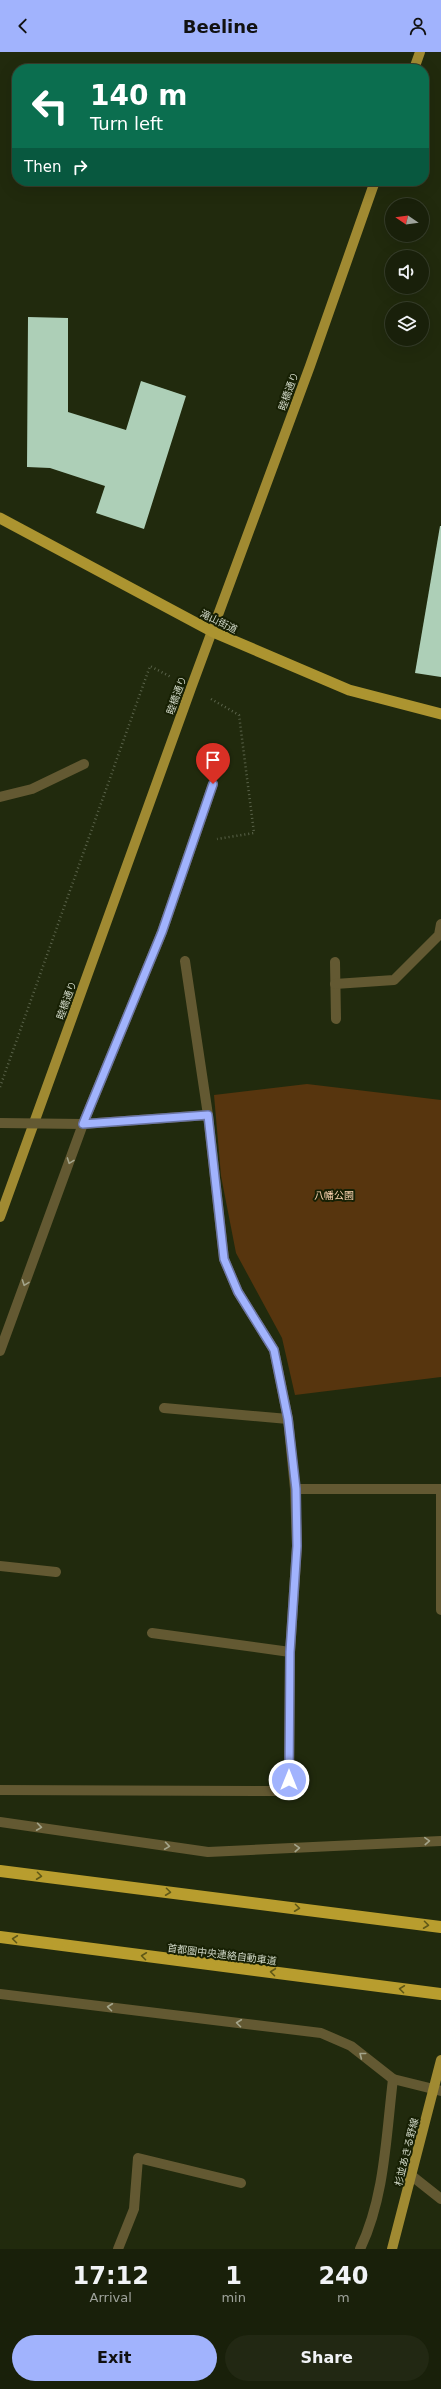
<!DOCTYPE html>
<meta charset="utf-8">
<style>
body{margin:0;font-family:"DejaVu Sans","Noto Sans JP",sans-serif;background:#222813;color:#f1f3f6;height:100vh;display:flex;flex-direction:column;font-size:15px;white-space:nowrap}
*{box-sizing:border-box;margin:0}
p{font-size:13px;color:#9fa39c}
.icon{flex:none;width:22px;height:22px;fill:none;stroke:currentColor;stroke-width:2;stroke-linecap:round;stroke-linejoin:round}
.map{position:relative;height:2197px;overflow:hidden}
.side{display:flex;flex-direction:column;background:#19200a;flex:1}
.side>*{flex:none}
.top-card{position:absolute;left:12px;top:12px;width:417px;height:122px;border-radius:16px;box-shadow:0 4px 16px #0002,0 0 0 1px #373e2b;background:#0b6e4f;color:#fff;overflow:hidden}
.needle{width:26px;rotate:283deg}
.tools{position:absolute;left:385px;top:146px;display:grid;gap:8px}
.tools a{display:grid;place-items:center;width:44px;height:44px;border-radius:50%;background:#19200a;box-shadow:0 4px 16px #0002,0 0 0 1px #373e2b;font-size:20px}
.pin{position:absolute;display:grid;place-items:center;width:34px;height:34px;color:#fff;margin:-41px -17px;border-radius:50% 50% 50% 0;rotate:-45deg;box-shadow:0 0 4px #0007}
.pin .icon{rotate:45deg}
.me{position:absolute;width:44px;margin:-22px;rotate:0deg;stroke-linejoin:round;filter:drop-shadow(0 0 3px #0008)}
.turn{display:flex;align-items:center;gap:14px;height:84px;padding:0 12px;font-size:18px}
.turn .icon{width:52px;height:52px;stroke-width:2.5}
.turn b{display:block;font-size:28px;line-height:34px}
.then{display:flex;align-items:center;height:38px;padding:0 12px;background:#0003;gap:8px;font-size:15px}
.eta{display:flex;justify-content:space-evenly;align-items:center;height:68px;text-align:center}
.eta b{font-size:24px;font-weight:800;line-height:28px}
.primary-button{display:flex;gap:8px;margin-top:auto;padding:8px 12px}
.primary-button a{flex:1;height:46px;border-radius:24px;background:#a1b3fd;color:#111;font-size:16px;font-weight:800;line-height:46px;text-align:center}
.primary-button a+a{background:#222813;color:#f1f3f6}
header{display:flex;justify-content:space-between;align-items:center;height:52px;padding:0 12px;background:#a1b3fd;color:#111;font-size:18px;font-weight:800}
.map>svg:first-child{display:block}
.green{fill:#57350e}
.building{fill:#adcfb7}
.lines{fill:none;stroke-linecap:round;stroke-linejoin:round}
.path{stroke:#5a634a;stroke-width:2.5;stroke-dasharray:1 3;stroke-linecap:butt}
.service{stroke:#635932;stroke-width:10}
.minor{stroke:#635932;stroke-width:10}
.primary{stroke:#a08a32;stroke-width:10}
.trunk{stroke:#ac9430;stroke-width:11}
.motorway{stroke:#b89d2e;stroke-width:12}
.minor-bridge{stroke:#635932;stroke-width:10}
.oneway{stroke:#a4a58b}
.oneway2{stroke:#5f5817}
.route-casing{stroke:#6974a4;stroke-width:10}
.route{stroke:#a1b3fd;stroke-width:7}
.labels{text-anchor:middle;stroke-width:4;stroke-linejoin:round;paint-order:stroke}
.street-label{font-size:10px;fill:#d0d7c6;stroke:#172004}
.park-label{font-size:10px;fill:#fdd6b3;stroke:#172004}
</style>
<header><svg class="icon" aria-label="back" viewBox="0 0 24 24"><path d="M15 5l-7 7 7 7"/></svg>Beeline<svg class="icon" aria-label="person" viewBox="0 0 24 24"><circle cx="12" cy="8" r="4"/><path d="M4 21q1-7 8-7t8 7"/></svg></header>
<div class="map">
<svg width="441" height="2197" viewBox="0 0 441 2197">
<rect width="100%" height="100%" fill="#212a0d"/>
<path class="green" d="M307,1032L441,1048V1325L295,1343L282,1286L236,1201L221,1124L214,1043Z"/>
<g class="building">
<path d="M28,265L68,266V360L126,378L141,329L186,344L144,477L96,461L105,434L50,416L27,415Z"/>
<path d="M440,474H441V625L415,621Z"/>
</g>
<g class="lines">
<g class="path">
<path d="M211,647L239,663L254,781L217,787"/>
<path d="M0,1035L150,614L171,625"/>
</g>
<g class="service">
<path d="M0,745L32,737L84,712"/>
<path d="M164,1356L288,1367"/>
<path d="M0,1514L56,1520"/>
<path d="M152,1581L290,1600"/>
</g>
<g class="minor">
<path d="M185,909L208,1063"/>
<path d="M335,910L336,967"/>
<path d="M335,932L394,928L439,883L441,872"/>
<path d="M0,1299L83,1072L162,880L213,732"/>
<path d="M295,1437H441V1558"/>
<path d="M0,1738L278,1739L289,1728L290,1600L297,1494L295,1437L288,1367L274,1298L238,1240L224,1207L208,1063L83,1072"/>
<path d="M0,1770L208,1800L441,1789"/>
<path d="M0,1942L321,1981L351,1994L393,2027L441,2039"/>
<path d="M412,2124L441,2147"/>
<path d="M118,2197L134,2157L138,2106L241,2131"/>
<path d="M360,2197C385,2145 386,2084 393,2027"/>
</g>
<g class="primary">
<path d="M414,17L420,0"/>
<path d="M0,1165L191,636L310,314L375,129"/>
<path d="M392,2197L441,2008"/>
</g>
<path class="trunk" d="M0,466L213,580L349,638L441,662"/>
<g class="motorway">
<path d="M0,1819L441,1875"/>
<path d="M0,1885L441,1942"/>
</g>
<path class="minor-bridge" d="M0,1071L83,1072"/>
</g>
<defs><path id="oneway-chevron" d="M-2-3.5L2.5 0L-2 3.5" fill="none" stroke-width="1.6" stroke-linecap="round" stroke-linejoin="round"/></defs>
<g class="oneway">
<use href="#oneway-chevron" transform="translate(70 1109) rotate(110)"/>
<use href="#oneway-chevron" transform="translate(25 1231) rotate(110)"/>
<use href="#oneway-chevron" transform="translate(39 1775) rotate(8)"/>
<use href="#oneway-chevron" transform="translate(427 1789) rotate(-3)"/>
<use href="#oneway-chevron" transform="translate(167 1794) rotate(8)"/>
<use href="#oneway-chevron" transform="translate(297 1796) rotate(-3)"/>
<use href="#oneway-chevron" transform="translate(110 1955) rotate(-173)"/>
<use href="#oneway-chevron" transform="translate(239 1971) rotate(-173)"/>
<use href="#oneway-chevron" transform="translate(362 2003) rotate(-142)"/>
</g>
<g class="oneway2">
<use href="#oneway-chevron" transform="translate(39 1824) rotate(7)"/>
<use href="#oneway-chevron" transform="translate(168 1840) rotate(7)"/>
<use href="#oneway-chevron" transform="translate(297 1856) rotate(7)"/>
<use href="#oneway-chevron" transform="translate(426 1873) rotate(7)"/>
<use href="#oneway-chevron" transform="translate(15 1887) rotate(-173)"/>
<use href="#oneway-chevron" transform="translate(144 1904) rotate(-173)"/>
<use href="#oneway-chevron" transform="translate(273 1920) rotate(-173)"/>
<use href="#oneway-chevron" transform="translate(402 1937) rotate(-173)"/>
</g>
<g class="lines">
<g class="route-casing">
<path id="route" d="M213,732L162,880L83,1072L208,1063L224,1207L238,1240L274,1298L288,1367L296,1437L297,1494L290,1600L289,1728"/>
</g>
<use href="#route" class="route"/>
</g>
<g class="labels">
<g class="street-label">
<text transform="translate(288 339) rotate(-70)" y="4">睦橋通り</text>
<text transform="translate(219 569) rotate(26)" y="4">滝山街道</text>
<text transform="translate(176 643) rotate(-70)" y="4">睦橋通り</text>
<text transform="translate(66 948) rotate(-70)" y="4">睦橋通り</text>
<text transform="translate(222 1902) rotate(7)" y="4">首都圏中央連絡自動車道</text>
<text transform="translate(406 2100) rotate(-76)" y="4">杉並あきる野線</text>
</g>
<g class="park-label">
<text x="334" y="1147">八幡公園</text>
</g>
</g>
</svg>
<div class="tools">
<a><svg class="needle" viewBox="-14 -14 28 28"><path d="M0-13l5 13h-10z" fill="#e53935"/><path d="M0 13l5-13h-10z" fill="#9fa39c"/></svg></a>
<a><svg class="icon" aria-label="sound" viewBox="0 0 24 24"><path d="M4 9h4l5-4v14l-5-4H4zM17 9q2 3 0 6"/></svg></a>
<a><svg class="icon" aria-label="layers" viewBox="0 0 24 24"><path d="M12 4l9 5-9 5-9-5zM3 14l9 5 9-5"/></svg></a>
</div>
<div class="pin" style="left:213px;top:732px;background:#d93025"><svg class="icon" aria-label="arrive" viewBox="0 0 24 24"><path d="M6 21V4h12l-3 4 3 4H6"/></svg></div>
<svg class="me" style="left:289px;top:1728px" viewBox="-20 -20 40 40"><circle r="17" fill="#a1b3fd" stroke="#fff" stroke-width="3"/><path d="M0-11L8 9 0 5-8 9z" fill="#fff"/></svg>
<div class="top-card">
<div class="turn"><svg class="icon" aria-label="left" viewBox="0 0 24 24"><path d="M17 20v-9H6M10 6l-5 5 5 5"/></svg><div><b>140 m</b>Turn left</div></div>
<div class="then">Then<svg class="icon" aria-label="right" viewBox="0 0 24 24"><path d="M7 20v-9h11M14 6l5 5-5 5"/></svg></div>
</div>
</div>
<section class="side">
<div class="eta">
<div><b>17:12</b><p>Arrival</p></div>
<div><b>1</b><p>min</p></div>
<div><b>240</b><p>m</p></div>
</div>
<div class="primary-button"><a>Exit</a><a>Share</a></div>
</section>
